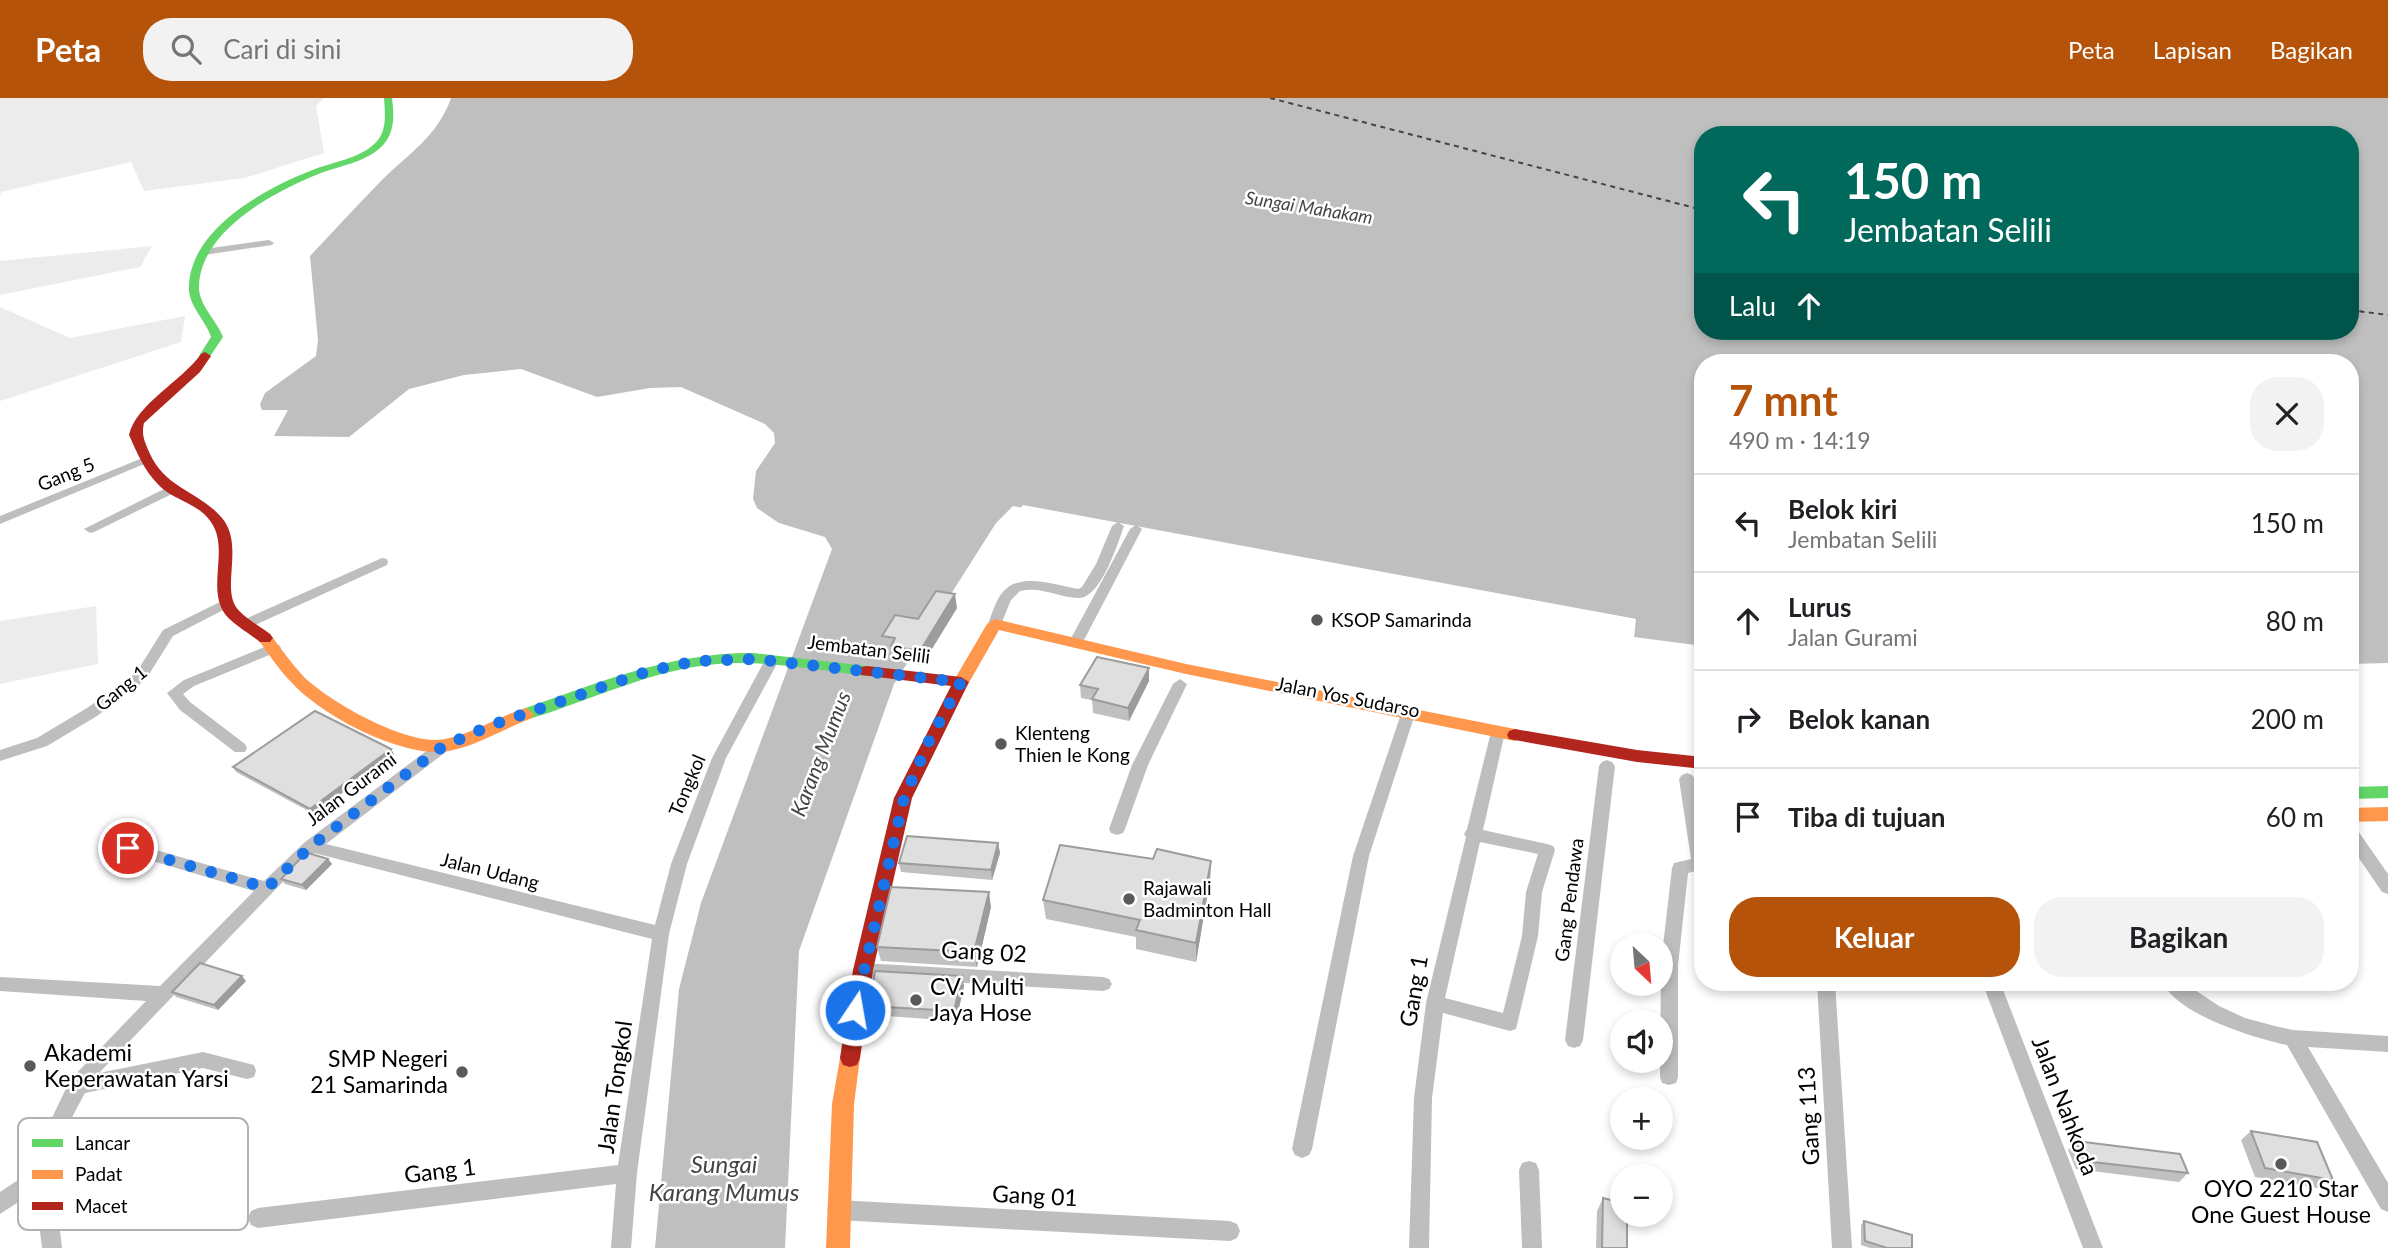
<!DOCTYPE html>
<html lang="id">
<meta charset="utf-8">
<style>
body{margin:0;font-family:Lato,sans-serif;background:#f2f2f2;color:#202124;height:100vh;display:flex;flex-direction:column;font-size:26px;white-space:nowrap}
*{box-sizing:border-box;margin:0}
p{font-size:23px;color:#757577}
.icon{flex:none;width:38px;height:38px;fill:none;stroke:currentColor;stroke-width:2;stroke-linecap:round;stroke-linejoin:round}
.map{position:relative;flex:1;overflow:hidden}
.details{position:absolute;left:1694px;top:256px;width:665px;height:637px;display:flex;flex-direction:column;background:#fff;border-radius:28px;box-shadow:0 4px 10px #0003}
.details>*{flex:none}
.banner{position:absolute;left:1694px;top:28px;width:665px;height:214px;border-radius:28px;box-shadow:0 4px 10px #0003;background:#00695c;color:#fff;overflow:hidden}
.needle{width:46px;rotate:154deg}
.controls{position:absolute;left:1610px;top:835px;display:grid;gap:14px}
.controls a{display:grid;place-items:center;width:63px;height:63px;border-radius:50%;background:#fff;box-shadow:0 4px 10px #0003;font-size:35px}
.pin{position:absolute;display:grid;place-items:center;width:60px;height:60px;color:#fff;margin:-30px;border:4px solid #fff;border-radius:50%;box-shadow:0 2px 7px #0007}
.me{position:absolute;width:77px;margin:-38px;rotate:12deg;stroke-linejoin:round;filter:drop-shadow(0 0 5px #0008)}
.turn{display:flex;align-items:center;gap:24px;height:147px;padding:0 35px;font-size:32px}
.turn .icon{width:91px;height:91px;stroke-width:2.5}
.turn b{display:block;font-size:49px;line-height:60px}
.then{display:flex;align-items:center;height:66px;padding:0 35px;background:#0003;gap:14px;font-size:26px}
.round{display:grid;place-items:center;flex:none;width:74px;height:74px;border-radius:28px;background:#f2f2f2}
.overview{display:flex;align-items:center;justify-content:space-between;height:119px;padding:0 35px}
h1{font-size:42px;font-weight:700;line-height:52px;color:#b45309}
.button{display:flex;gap:14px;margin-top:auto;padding:14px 35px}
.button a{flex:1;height:80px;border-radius:28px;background:#b45309;color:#fff;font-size:28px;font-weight:700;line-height:80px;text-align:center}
.button a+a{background:#f2f2f2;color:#202124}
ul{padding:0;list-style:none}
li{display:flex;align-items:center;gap:21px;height:98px;padding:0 35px;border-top:2px solid #e0e0e0}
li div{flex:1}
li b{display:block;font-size:26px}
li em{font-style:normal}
header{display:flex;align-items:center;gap:42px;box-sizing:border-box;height:98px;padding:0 35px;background:#b45309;color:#fff}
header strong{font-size:33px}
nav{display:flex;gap:38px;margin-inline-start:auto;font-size:24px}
.search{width:490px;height:63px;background:#f2f2f2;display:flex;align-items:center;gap:18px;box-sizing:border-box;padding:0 24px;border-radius:28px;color:#757577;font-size:26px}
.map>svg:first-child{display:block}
.green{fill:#ececec}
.water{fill:#bfbfbf;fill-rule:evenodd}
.pier{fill:#fff}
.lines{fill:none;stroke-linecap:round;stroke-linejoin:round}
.ferry{stroke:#444;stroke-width:2;stroke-dasharray:5 4.5;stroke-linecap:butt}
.street{fill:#bebebe;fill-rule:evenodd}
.fast{fill:#63d668;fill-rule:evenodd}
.slow{fill:#ff974d;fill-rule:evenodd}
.jam{fill:#b3261e;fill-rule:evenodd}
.wall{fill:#c0c0c0}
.shaded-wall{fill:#9c9c9c}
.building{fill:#dfdfdf;stroke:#9c9c9c;stroke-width:2}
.route{stroke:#1a73e8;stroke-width:12;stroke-dasharray:0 21.6}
.poi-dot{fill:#595959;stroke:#fff;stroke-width:2.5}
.labels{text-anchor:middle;stroke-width:5;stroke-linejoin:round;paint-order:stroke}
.far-water-label{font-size:18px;font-style:italic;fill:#444;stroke:#fff}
.street-label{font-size:19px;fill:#000;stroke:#fff}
.poi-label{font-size:19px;fill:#000;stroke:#fff;text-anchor:start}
.water-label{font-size:21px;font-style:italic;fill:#444;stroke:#fff}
.near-street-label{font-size:23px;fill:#000;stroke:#fff}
.near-poi-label{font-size:23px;fill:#000;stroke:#fff;text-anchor:start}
.near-water-label{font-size:24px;font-style:italic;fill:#444;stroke:#fff}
.key{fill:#fff;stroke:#b2b2b2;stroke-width:2}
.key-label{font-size:19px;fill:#000}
</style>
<header>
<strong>Peta</strong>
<div class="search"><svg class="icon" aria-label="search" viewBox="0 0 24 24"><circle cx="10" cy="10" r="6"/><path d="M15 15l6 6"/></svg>Cari di sini</div>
<nav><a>Peta</a><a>Lapisan</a><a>Bagikan</a></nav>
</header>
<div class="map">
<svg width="2388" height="1150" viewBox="0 0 2388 1150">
<rect width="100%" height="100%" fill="#fff"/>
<g class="green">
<path d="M0,0H324L316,8L324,55L244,80L144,93L131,64L1,94L0,99Z"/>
<path d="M152,148L140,169L0,197V163Z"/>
<path d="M0,209L70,240L185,218L181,244L0,303Z"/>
<path d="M96,508L98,566L0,586V523Z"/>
</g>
<path class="water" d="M451,0H2388V565L2350,566V264H1703V548L1634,539L1635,521L1013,408L996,425L894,586L799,853L785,1150H655L679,891L701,805L832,451L825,439L779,425L757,410L753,401L756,373L775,345L774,335L765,326L681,289L650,290L597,299L521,271L464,277L409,291L349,339L274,338L288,312H262L260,306L265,295L316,258L318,242L310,158C334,133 357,107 382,82C409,55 438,38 451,0ZM1703,37H2350V233H1703Z"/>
<path class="pier" d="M1023,407L1636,521L1634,539L1631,538L1632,524L1020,411Z"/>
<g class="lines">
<g class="ferry">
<path d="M1270,0L1703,112"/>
<path d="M2350,212L2388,217"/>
</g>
<g class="street">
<path d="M269,142L274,145L272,147L204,157L199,154L204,151Z"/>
<path d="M145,359L151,362L149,364L0,426V418Z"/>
<path d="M172,387L176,388V394L94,434L90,435L84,431Z"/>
<path d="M1118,424L1124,428C1118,445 1101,500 1079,500C1059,500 1041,488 1020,493L1011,502L1000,529H990L988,526C992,516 995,504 1002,495C1019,473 1056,487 1078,491L1082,489L1096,466L1112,428Z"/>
<path d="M1136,427L1142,431L1083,544L1081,547H1071L1069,544L1130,431Z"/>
<path d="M382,460L387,461L388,464L387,467L253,528H243L241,525L243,522Z"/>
<path d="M226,501L233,505L231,508L173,538L146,581L97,618L47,648L0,663V652L37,640L87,610L136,575L163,532Z"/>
<path d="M274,545L279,547L281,550L279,553L194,588L183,596L190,604L245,646L247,650L245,654H235L180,612L167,595L184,582Z"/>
<path d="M772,557L779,562L726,660L687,766L669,836L637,1075L631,1150H611L616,1086L258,1130L251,1127L248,1120L251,1113L258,1110L618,1067L652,841L314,755L301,765L99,975L203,954L254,967L256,973L254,979L247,981L203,970L85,995C80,1005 74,1014 70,1024C55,1062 57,1111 62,1150H42L38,1117L40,1090L0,1116V1094L42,1066L50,1024L70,982L146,903L0,893V879L160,888L254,793L122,754L120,750L122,746L128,744L264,783L305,744L437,645H447L449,649L447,653L326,746L655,827L671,766L712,660L765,562Z"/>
<path d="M1180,581L1187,586L1148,667L1125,731L1123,735L1117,737L1111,735L1109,731L1132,667L1173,586Z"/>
<path d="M1408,611L1415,616L1369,758L1312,1051L1309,1057L1302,1060L1295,1057L1292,1051L1353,758L1401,616Z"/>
<path d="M1498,629L1503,630L1505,634L1483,732L1547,746L1553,748L1555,752L1542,794L1538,838L1516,931L1510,933L1443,915L1432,1000L1429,1150H1409L1414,1000L1426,905L1466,739L1464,736L1467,731L1491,634L1493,630ZM1480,744L1538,756L1526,794L1522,838L1503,915L1445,900Z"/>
<path d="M1607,662L1612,664L1615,668L1583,942L1580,948L1574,950L1568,948L1565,942L1599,668L1602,664Z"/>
<path d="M1687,675L1692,677L1695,681L1703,732V771L1688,775L1678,868V979L1676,985L1669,987L1662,985L1660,979L1661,865L1672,770L1674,765L1691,761L1679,681L1682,677Z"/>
<path d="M2350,728L2356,730L2388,776V796L2382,794L2350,747Z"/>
<path d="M863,865L1103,879L1109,881L1112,886L1109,891L1103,893L863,879L857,877L854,872L857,867Z"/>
<path d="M1817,884H1835L1852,1150H1832Z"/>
<path d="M1982,884H2000L2103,1150H2083Z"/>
<path d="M2162,884H2183L2219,908L2245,920L2275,928L2293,932L2388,938V954L2308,949L2388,1085V1114L2381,1111L2287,947C2254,940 2178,917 2162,884Z"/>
<path d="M1529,1063L1536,1065L1539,1072L1542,1150H1522L1519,1072L1522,1065Z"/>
<path d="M837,1102L1230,1123L1237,1126L1240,1133L1237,1140L1230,1143L837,1122L830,1119L827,1112L830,1105Z"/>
</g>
<g class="fast">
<path d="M384,0H392C394,16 395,33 384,46C368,64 342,67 321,75C275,93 198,133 199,191C200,208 217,223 223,239L209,260H201L199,258L211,239C206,223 189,208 189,191C188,131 267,89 315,71C336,63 363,60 378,42C387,30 385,14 384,0Z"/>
<path d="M754,555L867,568L875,573L867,578C818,572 767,562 717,566C649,572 590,603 526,622L518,616L520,612C597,585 672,554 754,555Z"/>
<path d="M2388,688V700L2350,701V689Z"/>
</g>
<g class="slow">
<path d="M995,521L1186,566L1515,631L1521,633L1523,637L1521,641L1515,643L1186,576L999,532L967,588H955L953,584L987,526Z"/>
<path d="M265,535L270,536C281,551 292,566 304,579C330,604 408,649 445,641C473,636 499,618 526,610L534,616L532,620C505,630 469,652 441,654C396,656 323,618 293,586C280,573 270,558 260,544L257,540L260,536Z"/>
<path d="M2388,709V723L2350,724V710Z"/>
<path d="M850,951L857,953L860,960L854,1006L850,1150H826L832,1006L840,960L843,953Z"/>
</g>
<g class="jam">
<path d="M205,254L211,258L200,274L144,325C141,338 145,344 150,356C166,391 199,393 222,420C244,446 222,488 236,509C244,520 260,528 270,536L273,540L270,544H260C249,535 230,525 223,513C208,486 229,450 211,424C200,408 182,404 167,394C147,379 139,359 129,337C136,306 182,283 201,256Z"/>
<path d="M867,568L961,579L969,584L912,700L873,872L860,960L857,967L850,969L843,967L840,960L853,872L894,700L951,588L861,577L859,573L861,569Z"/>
<path d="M1515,631L1637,652L1703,659V671L1637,664L1509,641L1507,637L1509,633Z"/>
</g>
</g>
<g class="wall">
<path d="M957,510L922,567L894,562L892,554L885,552L882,538L918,521Z"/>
<path d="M1149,583L1129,623L1093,615L1092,602L1081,600L1080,587Z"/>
<path d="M394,656L314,716L236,674L233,669Z"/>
<path d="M998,745L1000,755L992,782L901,774L899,765Z"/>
<path d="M328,761L332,766L306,792L285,786L281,781Z"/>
<path d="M1153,761L1211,763L1210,782L1196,864L1136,851V839L1046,821L1043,802Z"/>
<path d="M991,809L977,869L881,863L877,849Z"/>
<path d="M246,883L218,912L176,899L172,894Z"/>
<path d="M964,888L956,923L872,917L869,908Z"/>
<path d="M2251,1033L2333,1082L2323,1091L2255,1079L2241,1042Z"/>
<path d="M2076,1043L2188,1075L2179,1084L2076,1071L2068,1052Z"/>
<path d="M1603,1100L1627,1150H1596L1597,1113Z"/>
<path d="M1864,1123L1912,1150H1870L1861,1147V1127Z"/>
</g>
<g class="shaded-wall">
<path d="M955,496L957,510L922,567L920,553Z"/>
<path d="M1149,570V583L1129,623L1128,610Z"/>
<path d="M391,651L394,656L314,716L310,711Z"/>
<path d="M998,745L1000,755L992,782L991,772Z"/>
<path d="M328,761L332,766L306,792L302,787Z"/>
<path d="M1211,763L1210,782L1196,864V845Z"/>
<path d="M989,794L991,809L977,869L974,854Z"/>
<path d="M242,878L246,883L218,912L214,907Z"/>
<path d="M962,878L964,888L956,923L954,913Z"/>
</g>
<g class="building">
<path d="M936,493L955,496L920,553L891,548L895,540L882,538L895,517L918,521Z"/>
<path d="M1097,559L1149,570L1128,610L1092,601L1098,591L1080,587Z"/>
<path d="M315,613L391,651L310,711L233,669Z"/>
<path d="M907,738L998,745L991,772L899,765Z"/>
<path d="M1060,747L1153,761L1157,751L1211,763L1196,845L1136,832L1140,822L1043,802Z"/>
<path d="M308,755L328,761L302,787L281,781L299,762Z"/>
<path d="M891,789L989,794L974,854L877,849Z"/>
<path d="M200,865L242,878L214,907L172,894Z"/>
<path d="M875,873L962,878L954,913L869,908Z"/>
<path d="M2251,1033L2317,1044L2333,1082L2265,1070Z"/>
<path d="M2076,1043L2180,1056L2188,1075L2084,1063Z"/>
<path d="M1603,1100L1622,1105V1116H1627V1150H1602Z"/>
<path d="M1864,1123L1912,1137V1150H1887L1865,1143Z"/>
</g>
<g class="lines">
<path class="route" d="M128,750L267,790L311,748L442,649L489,628L649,573L696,563L754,561L961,584L929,643L904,700L855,912"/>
</g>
<g class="poi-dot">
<circle cx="1317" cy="522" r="7"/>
<circle cx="1001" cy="646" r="7"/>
<circle cx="1129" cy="801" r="7"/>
<circle cx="916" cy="902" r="7"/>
<circle cx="30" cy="968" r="7"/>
<circle cx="462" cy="974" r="7"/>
<circle cx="2281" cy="1066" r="7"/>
</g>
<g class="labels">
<g class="far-water-label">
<text transform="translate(1309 110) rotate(9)" y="6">Sungai Mahakam</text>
</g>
<g class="street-label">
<text transform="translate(66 376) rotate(-22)" y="7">Gang 5</text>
<text transform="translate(869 551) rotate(7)" y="7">Jembatan Selili</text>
<text transform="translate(121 590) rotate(-39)" y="7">Gang 1</text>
<text transform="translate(1348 599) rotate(11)" y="7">Jalan Yos Sudarso</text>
<text transform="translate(687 687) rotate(-67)" y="7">Tongkol</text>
<text transform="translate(351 691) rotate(-37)" y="7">Jalan Gurami</text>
<text transform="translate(490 773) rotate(14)" y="7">Jalan Udang</text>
<text transform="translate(1569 802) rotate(-83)" y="7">Gang Pendawa</text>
</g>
<g class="poi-label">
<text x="1331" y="529">KSOP Samarinda</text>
<text x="1015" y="642">Klenteng<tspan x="1015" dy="22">Thien Ie Kong</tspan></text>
<text x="1143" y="797">Rajawali<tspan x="1143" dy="22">Badminton Hall</tspan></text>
</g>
<g class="water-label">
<text transform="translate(821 656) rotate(-69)" y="7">Karang Mumus</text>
</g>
<g class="near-street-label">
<text transform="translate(984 854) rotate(3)" y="8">Gang 02</text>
<text transform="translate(1414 893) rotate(-80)" y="8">Gang 1</text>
<text transform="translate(615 989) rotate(-82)" y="8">Jalan Tongkol</text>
<text transform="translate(2065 1008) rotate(69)" y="8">Jalan Nahkoda</text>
<text transform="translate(1809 1018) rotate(-93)" y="8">Gang 113</text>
<text transform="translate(440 1073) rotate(-7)" y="8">Gang 1</text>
<text transform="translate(1035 1098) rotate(3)" y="8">Gang 01</text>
</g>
<g class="near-poi-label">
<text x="930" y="897">CV. Multi<tspan x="930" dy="26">Jaya Hose</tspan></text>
<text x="44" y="963">Akademi<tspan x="44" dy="26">Keperawatan Yarsi</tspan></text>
<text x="448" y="969" text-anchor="end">SMP Negeri<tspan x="448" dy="26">21 Samarinda</tspan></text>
<text x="2281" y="1099" text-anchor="middle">OYO 2210 Star<tspan x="2281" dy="26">One Guest House</tspan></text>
</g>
<g class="near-water-label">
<text x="724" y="1075">Sungai<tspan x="724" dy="28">Karang Mumus</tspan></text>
</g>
</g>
<rect x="18" y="1020" width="230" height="112" rx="10" class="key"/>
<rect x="32" y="1041" width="31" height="8" fill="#63d668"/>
<rect x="32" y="1072" width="31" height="9" fill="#ff974d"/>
<rect x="32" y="1104" width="31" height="8" fill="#b3261e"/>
<g class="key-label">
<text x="75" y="1052">Lancar</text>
<text x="75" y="1083">Padat</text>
<text x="75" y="1115">Macet</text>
</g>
</svg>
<div class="controls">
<a><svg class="needle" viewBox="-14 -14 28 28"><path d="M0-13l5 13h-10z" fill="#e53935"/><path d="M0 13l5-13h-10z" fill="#757577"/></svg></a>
<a><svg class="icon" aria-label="sound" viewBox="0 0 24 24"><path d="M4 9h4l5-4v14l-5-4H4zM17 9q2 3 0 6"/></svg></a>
<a>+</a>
<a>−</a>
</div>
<div class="pin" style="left:128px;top:750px;background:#d93025"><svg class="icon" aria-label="arrive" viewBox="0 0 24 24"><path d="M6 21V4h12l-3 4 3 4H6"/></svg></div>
<svg class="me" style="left:855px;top:912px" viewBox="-20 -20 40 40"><circle r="17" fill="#1a73e8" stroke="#fff" stroke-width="3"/><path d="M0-11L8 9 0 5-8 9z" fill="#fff"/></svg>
<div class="banner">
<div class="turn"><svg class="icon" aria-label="left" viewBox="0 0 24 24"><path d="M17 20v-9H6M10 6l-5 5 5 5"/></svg><div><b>150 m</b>Jembatan Selili</div></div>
<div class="then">Lalu<svg class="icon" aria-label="ahead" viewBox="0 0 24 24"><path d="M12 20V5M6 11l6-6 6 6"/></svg></div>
</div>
<section class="details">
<div class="overview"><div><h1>7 mnt</h1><p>490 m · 14:19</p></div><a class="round"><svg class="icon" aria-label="close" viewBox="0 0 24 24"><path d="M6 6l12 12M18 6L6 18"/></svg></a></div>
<ul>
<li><svg class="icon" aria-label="left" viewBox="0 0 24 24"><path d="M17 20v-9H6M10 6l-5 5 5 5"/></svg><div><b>Belok kiri</b><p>Jembatan Selili</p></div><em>150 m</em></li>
<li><svg class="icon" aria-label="ahead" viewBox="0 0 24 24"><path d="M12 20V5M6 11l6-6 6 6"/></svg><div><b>Lurus</b><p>Jalan Gurami</p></div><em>80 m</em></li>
<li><svg class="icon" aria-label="right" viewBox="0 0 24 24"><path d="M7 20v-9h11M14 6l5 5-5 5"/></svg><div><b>Belok kanan</b></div><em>200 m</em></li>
<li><svg class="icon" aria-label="arrive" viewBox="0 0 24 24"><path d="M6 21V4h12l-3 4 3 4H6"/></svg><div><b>Tiba di tujuan</b></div><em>60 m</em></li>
</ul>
<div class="button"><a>Keluar</a><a>Bagikan</a></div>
</section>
</div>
